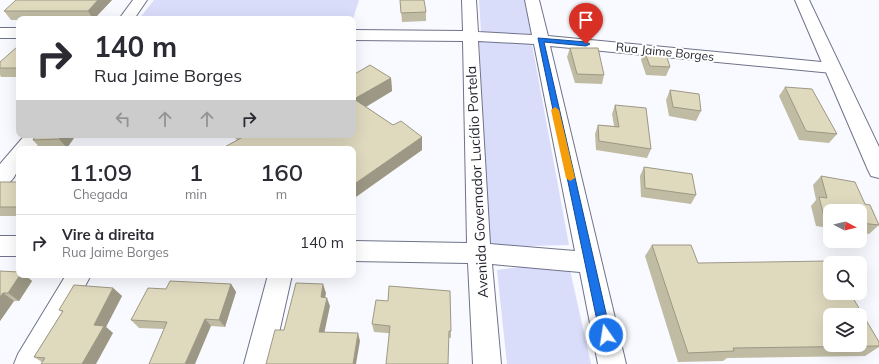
<!DOCTYPE html>
<html lang="pt">
<meta charset="utf-8">
<style>
body{margin:0;font-family:Mulish,sans-serif;background:#f2f2f3;color:#2b2b33;height:100vh;display:flex;flex-direction:column;font-size:15px;white-space:nowrap}
*{box-sizing:border-box;margin:0}
p{font-size:13px;color:#7c7c81}
.icon{flex:none;width:22px;height:22px;fill:none;stroke:currentColor;stroke-width:2;stroke-linecap:round;stroke-linejoin:round}
.map{position:relative;flex:1;overflow:hidden}
.sheet{position:absolute;left:16px;top:146px;width:340px;height:132px;display:flex;flex-direction:column;background:#fff;border-radius:8px;box-shadow:0 4px 16px #0002}
.sheet>*{flex:none}
.banner{position:absolute;left:16px;top:16px;width:340px;height:122px;border-radius:8px;box-shadow:0 4px 16px #0002;background:#fff;color:#2b2b33;overflow:hidden}
.needle{width:26px;rotate:97deg}
.fabs{position:absolute;left:823px;top:204px;display:grid;gap:8px}
.fabs a{display:grid;place-items:center;width:44px;height:44px;border-radius:8px;background:#fff;box-shadow:0 4px 16px #0002;font-size:20px}
.pin{position:absolute;display:grid;place-items:center;width:34px;height:34px;color:#fff;margin:-41px -17px;border-radius:50% 50% 50% 0;rotate:-45deg;box-shadow:0 0 4px #0007}
.pin .icon{rotate:45deg}
.me{position:absolute;width:44px;margin:-22px;rotate:347deg;stroke-linejoin:round;filter:drop-shadow(0 0 3px #0008)}
.turn{display:flex;align-items:center;gap:14px;height:84px;padding:0 12px;font-size:18px}
.turn .icon{width:52px;height:52px;stroke-width:2.5}
.turn b{display:block;font-size:28px;line-height:34px}
.lanes{display:flex;align-items:center;height:38px;padding:0 12px;background:#0003;justify-content:center;gap:20px;direction:ltr}
.lanes .off{opacity:.35}
.eta{display:flex;justify-content:space-evenly;align-items:center;height:68px;text-align:center}
.eta b{font-size:24px;font-weight:600;line-height:28px}
ul{padding:0;list-style:none}
li{display:flex;align-items:center;gap:12px;height:56px;padding:0 12px;border-top:1px solid #e1e1e2}
li div{flex:1}
li b{display:block;font-size:15px}
li em{font-style:normal}
.map>svg:first-child{display:block}
.green{fill:#d9ddfa}
.lines{fill:none;stroke-linecap:round;stroke-linejoin:round}
.minor-casing{stroke:#6f728a;stroke-width:2}
.tertiary-casing{stroke:#6f728a;stroke-width:2}
.minor{fill:#fff;fill-rule:evenodd}
.tertiary{fill:#fff;fill-rule:evenodd}
.wall{fill:#c0bba3}
.shaded-wall{fill:#9c9885}
.building{fill:#dfd9be;stroke:#9c9885;fill-rule:evenodd}
.route{fill:#1a73e8;stroke:#114b97}
.slow{fill:#f59e0b}
.labels{text-anchor:middle;stroke-width:4;stroke-linejoin:round;paint-order:stroke}
.far-street-label{font-size:12px;fill:#1f202a;stroke:#fff}
.street-label{font-size:14px;fill:#1f202a;stroke:#fff}
</style>
<div class="map">
<svg width="879" height="364" viewBox="0 0 879 364">
<rect width="100%" height="100%" fill="#f9faff"/>
<g class="green">
<path d="M154,0H359L353,19H139Z"/>
<path d="M479,0H524L531,34L481,32Z"/>
<path d="M531,39L569,245L490,247L479,40Z"/>
<path d="M568,261L591,364H507L497,270Z"/>
</g>
<g class="lines">
<g class="minor-casing">
<g id="minor">
<path d="M133,0H147L134,19H119Z"/>
<path d="M462,0H476L478,32L532,35L525,0H539L548,36L832,63L838,64L840,68L838,72L832,73L550,46L626,364H598L580,272L492,264L501,364H473L468,263L353,261V241L467,243L463,41L353,40V30L463,31ZM478,41L534,44L575,251L490,244Z"/>
<rect x="0" y="28" width="19" height="10"/>
<path d="M25,135H46L35,149H19C19,166 19,181 0,187V164Z"/>
<rect x="0" y="236" width="19" height="20"/>
<path d="M66,275H91L43,364H14L18,354Z"/>
<path d="M268,275H292L272,364H244Z"/>
</g>
</g>
<g class="tertiary-casing">
<path id="tertiary" d="M795,0H809L879,147V178L871,176L868,170Z"/>
</g>
<use href="#minor" class="minor"/>
<use href="#tertiary" class="tertiary"/>
</g>
<g class="wall">
<path d="M112,0L94,19H19V20H11L4,11Z"/>
<path d="M400,0L426,12V21L402,22Z"/>
<path d="M19,47V77H1L0,75V62Z"/>
<path d="M570,48L604,75L602,84L575,83L567,57Z"/>
<path d="M644,51L670,67L666,76L646,75L641,60Z"/>
<path d="M353,75L391,78L392,91L366,107L393,125L422,137V150L353,199V149L237,140L232,135H353Z"/>
<path d="M785,87L837,134L829,143L799,140L779,96Z"/>
<path d="M670,90L701,111L696,121L669,116L666,100Z"/>
<path d="M615,105L651,149L647,158L596,150L595,134L598,125L614,126L612,114Z"/>
<path d="M36,135H76L67,148L41,149L33,140Z"/>
<path d="M644,167L696,195L691,204L641,197L640,176Z"/>
<path d="M821,176L865,204L879,225L869,234L860,233V211H830V228L816,226L811,206L816,200L813,185Z"/>
<rect x="0" y="182" width="19" height="34"/>
<path d="M652,245L698,263L879,342V347L865,356L727,358L723,361L678,362L645,256Z"/>
<path d="M0,271L19,275H25L32,281L19,301H14L0,321Z"/>
<path d="M231,284L236,292L225,327L211,326L164,329L139,328L131,320Z"/>
<path d="M113,288L122,296L106,327L113,333L42,362L34,357L62,312L59,310Z"/>
<path d="M372,324L451,331V338L374,332Z"/>
</g>
<g class="shaded-wall">
<path d="M98,0H112L94,19H93L88,11Z"/>
<path d="M391,78L392,91L357,112L354,99Z"/>
<path d="M62,135H76L67,148L59,139Z"/>
<path d="M422,137V150L353,199V185Z"/>
<path d="M20,275H25L32,281L19,301L8,293Z"/>
<path d="M231,284L236,292L225,327L219,320Z"/>
<path d="M323,284L326,293L324,305L321,297Z"/>
<path d="M113,288L122,296L106,327L113,333L96,364H82L94,325Z"/>
<path d="M3,293L14,301L0,321V297Z"/>
<path d="M327,298L330,306L323,339L319,332Z"/>
<path d="M205,319L211,326L195,364H185Z"/>
<path d="M358,333L360,341L356,364H353Z"/>
</g>
<g class="building">
<path d="M16,0H98L88,11H4Z"/>
<path d="M400,0H424L426,12L401,13Z"/>
<path d="M17,47H19V67L18,68H0V62Z"/>
<path d="M570,48H598L604,75L577,74Z"/>
<path d="M644,51H665L670,67L650,66Z"/>
<path d="M370,65L391,78L354,99L393,125L401,121L422,137L353,185V149H221L243,137L241,135H353V75Z"/>
<path d="M785,87L812,89L837,134L806,131Z"/>
<path d="M670,90L699,94L701,111L673,107Z"/>
<path d="M615,105L646,108L651,149L599,141L598,125L619,127Z"/>
<path d="M36,135H62L59,139L33,140Z"/>
<path d="M644,167L692,174L696,195L645,188Z"/>
<path d="M821,176L855,182L865,204L870,205L879,225L860,223V211H830V218L824,217L819,197L827,198Z"/>
<rect x="0" y="182" width="19" height="25"/>
<path d="M652,245H691L698,263L830,261L831,263H830V293H850L879,342V346L733,348L734,351L688,353ZM830,315H860V345H830Z"/>
<path d="M0,271L19,272V275H20L8,293H3L0,297Z"/>
<path d="M170,281L231,284L219,320L205,319L185,364H149L167,322L131,320L148,288L166,289Z"/>
<path d="M296,283L323,284L321,297L327,298L319,332L358,333L353,364H266L275,330H284Z"/>
<path d="M74,285L113,288L94,325L104,326L82,364H85H41L45,358L34,357L63,311L59,310Z"/>
<path d="M389,286L450,291L451,331H449L448,364H386L390,326L372,324L376,300L388,301Z"/>
</g>
<path class="route" d="M538,38L586,42L590,44L586,46L544,42L611,335L610,339L606,341L602,339L600,335Z"/>
<path class="slow" d="M555,107L559,110L575,178L570,181L566,178L551,110Z"/>
<g class="labels">
<g class="far-street-label">
<text transform="translate(665 52) rotate(6)" y="4">Rua Jaime Borges</text>
</g>
<g class="street-label">
<text transform="translate(477 182) rotate(-93)" y="5">Avenida Governador Lucídio Portela</text>
</g>
</g>
</svg>
<div class="fabs">
<a><svg class="needle" viewBox="-14 -14 28 28"><path d="M0-13l5 13h-10z" fill="#e53935"/><path d="M0 13l5-13h-10z" fill="#7c7c81"/></svg></a>
<a><svg class="icon" aria-label="search" viewBox="0 0 24 24"><circle cx="10" cy="10" r="6"/><path d="M15 15l6 6"/></svg></a>
<a><svg class="icon" aria-label="layers" viewBox="0 0 24 24"><path d="M12 4l9 5-9 5-9-5zM3 14l9 5 9-5"/></svg></a>
</div>
<div class="pin" style="left:586px;top:44px;background:#d93025"><svg class="icon" aria-label="arrive" viewBox="0 0 24 24"><path d="M6 21V4h12l-3 4 3 4H6"/></svg></div>
<svg class="me" style="left:606px;top:335px" viewBox="-20 -20 40 40"><circle r="17" fill="#1a73e8" stroke="#fff" stroke-width="3"/><path d="M0-11L8 9 0 5-8 9z" fill="#fff"/></svg>
<div class="banner">
<div class="turn"><svg class="icon" aria-label="right" viewBox="0 0 24 24"><path d="M7 20v-9h11M14 6l5 5-5 5"/></svg><div><b>140 m</b>Rua Jaime Borges</div></div>
<div class="lanes"><svg class="icon off" aria-label="left" viewBox="0 0 24 24"><path d="M17 20v-9H6M10 6l-5 5 5 5"/></svg><svg class="icon off" aria-label="ahead" viewBox="0 0 24 24"><path d="M12 20V5M6 11l6-6 6 6"/></svg><svg class="icon off" aria-label="ahead" viewBox="0 0 24 24"><path d="M12 20V5M6 11l6-6 6 6"/></svg><svg class="icon" aria-label="right" viewBox="0 0 24 24"><path d="M7 20v-9h11M14 6l5 5-5 5"/></svg></div>
</div>
<section class="sheet">
<div class="eta">
<div><b>11:09</b><p>Chegada</p></div>
<div><b>1</b><p>min</p></div>
<div><b>160</b><p>m</p></div>
</div>
<ul>
<li><svg class="icon" aria-label="right" viewBox="0 0 24 24"><path d="M7 20v-9h11M14 6l5 5-5 5"/></svg><div><b>Vire à direita</b><p>Rua Jaime Borges</p></div><em>140 m</em></li>
</ul>
</section>
</div>
